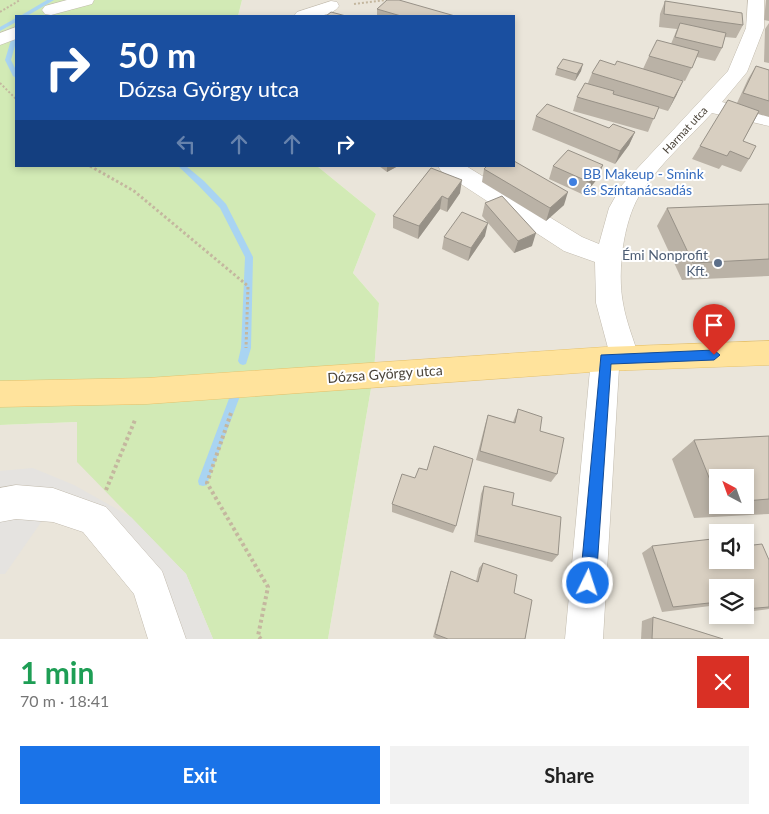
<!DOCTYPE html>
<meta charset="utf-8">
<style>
body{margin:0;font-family:Lato,sans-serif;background:#f2f2f2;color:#222;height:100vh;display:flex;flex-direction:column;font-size:19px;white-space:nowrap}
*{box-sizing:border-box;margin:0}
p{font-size:16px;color:#767676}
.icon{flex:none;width:28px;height:28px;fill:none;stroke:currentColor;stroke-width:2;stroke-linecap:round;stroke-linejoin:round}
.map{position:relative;height:639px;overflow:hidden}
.drawer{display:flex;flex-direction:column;background:#fff;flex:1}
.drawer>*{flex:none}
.top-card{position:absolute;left:15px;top:15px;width:500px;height:152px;border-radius:0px;box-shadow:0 2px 8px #0003;background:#1a4fa0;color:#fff;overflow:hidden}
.needle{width:32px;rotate:319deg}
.tools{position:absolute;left:709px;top:469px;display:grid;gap:10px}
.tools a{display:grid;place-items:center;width:45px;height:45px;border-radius:0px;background:#fff;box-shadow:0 2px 8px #0003;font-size:25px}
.pin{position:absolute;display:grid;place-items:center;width:42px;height:42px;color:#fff;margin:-51px -21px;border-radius:50% 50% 50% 0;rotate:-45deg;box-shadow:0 0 5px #0007}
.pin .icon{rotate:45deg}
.me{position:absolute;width:55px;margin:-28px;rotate:4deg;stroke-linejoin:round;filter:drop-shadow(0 0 4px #0008)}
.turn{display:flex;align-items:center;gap:18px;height:105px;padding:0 20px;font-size:22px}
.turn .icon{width:65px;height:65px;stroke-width:2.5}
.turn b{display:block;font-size:35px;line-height:42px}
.lanes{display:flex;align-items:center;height:48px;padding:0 20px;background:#0003;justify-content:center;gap:25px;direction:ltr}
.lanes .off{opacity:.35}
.round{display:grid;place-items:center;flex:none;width:52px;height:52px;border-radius:0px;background:#f2f2f2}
.head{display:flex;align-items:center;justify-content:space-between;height:85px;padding:0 20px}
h1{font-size:30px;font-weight:700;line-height:38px;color:#1e9e55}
.primary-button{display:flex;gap:10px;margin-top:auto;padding:10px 20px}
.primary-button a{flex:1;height:58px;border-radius:0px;background:#1a73e8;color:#fff;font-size:20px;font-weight:700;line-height:58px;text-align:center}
.primary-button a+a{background:#f2f2f2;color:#222}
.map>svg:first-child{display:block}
.residential{fill:#eae5da;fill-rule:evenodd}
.green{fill:#d2eab5}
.parking{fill:#e5e3e0}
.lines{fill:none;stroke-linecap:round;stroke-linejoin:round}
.stream{fill:#a9d4f2;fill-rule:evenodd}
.minor-casing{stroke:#c2bbae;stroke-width:1}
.major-casing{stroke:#e6c16a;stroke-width:1}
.path-far2{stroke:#c4b79f;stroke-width:2;stroke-dasharray:2 2;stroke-linecap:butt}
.path-far1{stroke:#c4b79f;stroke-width:3;stroke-dasharray:2.5 2.5;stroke-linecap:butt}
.path{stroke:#c4b79f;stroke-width:4;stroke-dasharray:3 3;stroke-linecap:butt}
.minor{fill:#fff;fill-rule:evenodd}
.major{fill:#ffe39c;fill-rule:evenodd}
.wall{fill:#bab2a6;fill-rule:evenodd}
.shaded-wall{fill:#979187}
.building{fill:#d8cfc1;stroke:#979187}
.route{fill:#1a73e8;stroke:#114b97}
.shop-dot{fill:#3f7fe0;stroke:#fff;stroke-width:2}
.service-dot{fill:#5c6f8a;stroke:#fff;stroke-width:2}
.labels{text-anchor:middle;stroke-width:4;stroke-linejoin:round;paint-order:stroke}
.far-street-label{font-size:11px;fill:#4b4439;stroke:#fff}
.shop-label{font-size:14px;fill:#366cbe;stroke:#fff;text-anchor:start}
.service-label{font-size:14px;fill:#4e5e75;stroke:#fff;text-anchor:end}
.street-label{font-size:14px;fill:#4b4439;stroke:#fff}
</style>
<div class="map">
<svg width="769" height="639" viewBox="0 0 769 639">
<rect width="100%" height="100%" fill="#f6f3ec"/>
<g class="residential">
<path d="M242,0H769V639H328L374,371L379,303L353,273L376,214L317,166H514V16H238ZM718,478H745V505H718ZM718,532H745V560H718ZM718,588H745V615H718Z"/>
<path d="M77,422L78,462L186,574L213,639H0V425Z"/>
</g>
<path class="green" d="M0,0H242L238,16H16V166H317L376,214L353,273L379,303L374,371L328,639H213L186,574L77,462V422L0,425Z"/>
<path class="parking" d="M33,468L74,485L131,517L186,574L213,639H167L149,584L53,505L5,574H0V471Z"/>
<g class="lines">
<g class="stream">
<path d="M47,0H54L27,16H20Z"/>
<path d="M16,18V22L0,31V27Z"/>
<path d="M14,38L16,39V42L11,60L16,70V78L13,76L5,60L11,40Z"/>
<path d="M178,166H186L204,181L226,204L253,257L251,348L246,364L243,365L240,364L238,361L241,348L245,257L220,208L198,185Z"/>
<path d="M235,392L238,393L240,396L208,481L207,485L203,486L199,485L198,481L230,396L232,393Z"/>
</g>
<g class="minor-casing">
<g id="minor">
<path d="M67,0H94L92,4L51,15L45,14L42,10L45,6Z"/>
<path d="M748,0H764V28L747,72L722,102L769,114V126L712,113C688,139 658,165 639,196C623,223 617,272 623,303C626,322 634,340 639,358L635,367L625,370L619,368L603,639H565L591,359L595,350L608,348L596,303L595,262L564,251L441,171L438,166H466L582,237L599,244L609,208L622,185L728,71L746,28Z"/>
<path d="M331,1L337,2L339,6C331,18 308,17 294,16L297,12Z"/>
<path d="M16,27V39L0,45V33Z"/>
<path d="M16,485L53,488L106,507L162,571L186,639H148L134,594L83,532L53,522L16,519L0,522V488Z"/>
</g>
</g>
<g class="major-casing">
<path id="major" d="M769,341V365L605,371L147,404L0,407V381L147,378L605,347Z"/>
</g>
<g class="path-far2">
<path d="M354,4L386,0"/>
<path d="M0,12L20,0"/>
<path d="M0,83L16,99"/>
</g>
<path class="path-far1" d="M90,166L134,191L248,286L246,348"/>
<g class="path">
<path d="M231,413L207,483L268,587L258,636L261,639"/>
<path d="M106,490L135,420"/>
</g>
<use href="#minor" class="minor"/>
<use href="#major" class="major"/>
</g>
<g class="wall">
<path d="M766,0H769V21L764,20Z"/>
<path d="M665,1L743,25L736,38L725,37L722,48L715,61L697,57L685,81L654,73L677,94L668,111L658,108L648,132L573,111L577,97L588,83L592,73L615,65L643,69L649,56L671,44L677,29L659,27L660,14Z"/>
<path d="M377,9L454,16H377Z"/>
<path d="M769,23V63L764,62L765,29Z"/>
<path d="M756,66L769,70V117L758,114L743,141L749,159L741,172L722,165L719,169L692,159L700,146L737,103L748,79Z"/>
<path d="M557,68L581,71L575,81L555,75Z"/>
<path d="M536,116L609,128L635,132L629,145L615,164L532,130Z"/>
<path d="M379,166H398L387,172Z"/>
<path d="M553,166L598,178L584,195L549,179Z"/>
<path d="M431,168L460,193L447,212L440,209L418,239L393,228V216Z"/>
<path d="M484,169L564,205L546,221L482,182Z"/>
<path d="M485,203L532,246L514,253L482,216Z"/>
<path d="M769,204V276L682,280L657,226L667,208Z"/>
<path d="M485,236L468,261L442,249L444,237Z"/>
<path d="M518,409L540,431L557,474L551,482L476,460L485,425L488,415L513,422Z"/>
<path d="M769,436V514L694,518L672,459L694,440ZM718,478H745V505H718Z"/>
<path d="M484,486L512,505L558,555L552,562L474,542L481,494Z"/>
<path d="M392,504L456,526L453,533L392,512Z"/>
<path d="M652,546L716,549L769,560V609L745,612V588H718V605L662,612L642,553Z"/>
<path d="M483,563L514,593L525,639H437L433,637L449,577L451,571L476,581L479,568Z"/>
<path d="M653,617L723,639H641L642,621Z"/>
</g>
<g class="shaded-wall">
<path d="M583,64L581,71L575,81L577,74Z"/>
<path d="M683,81L677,94L668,111L674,98Z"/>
<path d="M635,132L629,145L615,164L620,151Z"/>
<path d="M603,165L598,178L584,195L589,182Z"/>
<path d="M387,166H398L387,172Z"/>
<path d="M462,180L460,193L447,212L448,199Z"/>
<path d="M568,192L564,205L546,221L550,208Z"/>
<path d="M442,196L440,209L418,239L419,226Z"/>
<path d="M488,223L485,236L468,261L471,248Z"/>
<path d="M536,233L532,246L514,253L518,241Z"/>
</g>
<g class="building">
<path d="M387,0H399L455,16H401L377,9Z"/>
<path d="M665,1L742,13L743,25L664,14Z"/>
<path d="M331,12L346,16H326Z"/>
<path d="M680,23L726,33L722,48L675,37Z"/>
<path d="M657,40L699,51L692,68L649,56Z"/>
<path d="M563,59L583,64L577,74L557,68Z"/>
<path d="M600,60L615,65L617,61L683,81L674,98L592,73Z"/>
<path d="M756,66L769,70V101L743,93Z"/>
<path d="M585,83L614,91L613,94L659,107L654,119L577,97Z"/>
<path d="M728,100L759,111L743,141L756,146L749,159L730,151L727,156L700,146Z"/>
<path d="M547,104L609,128L613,124L635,132L620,151L536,116Z"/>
<path d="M568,150L603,165L589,182L553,166Z"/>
<path d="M514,161L568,192L550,208L484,169L487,166H514Z"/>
<path d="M431,168L462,180L448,199L442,196L419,226L393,216Z"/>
<path d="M502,196L536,233L518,241L485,203Z"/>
<path d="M769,204V259L693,263L667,208Z"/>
<path d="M462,212L488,223L471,248L444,237Z"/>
<path d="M518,409L542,417L540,431L564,438L557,474L480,451L488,415L515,423Z"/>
<path d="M769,436V499L745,501V478H718V500L694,440Z"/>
<path d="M434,446L473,459L456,526L392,504L402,474L415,478L419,468L427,470Z"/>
<path d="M484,486L514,493L512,505L561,517L558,555L477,535Z"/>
<path d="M712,539L716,549H718V560H745V546L762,544L769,560V607L745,609V588H718V602L673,607L652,546Z"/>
<path d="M483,563L517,575L514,593L532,600L525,639H448L435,634L451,571L478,582Z"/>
<path d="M653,617L723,639H652Z"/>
</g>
<path class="route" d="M714,350L720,355L714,360L611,364L596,583L593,588L588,590L583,588L580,583L601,355Z"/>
<circle class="shop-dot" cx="573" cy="182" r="5"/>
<circle class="service-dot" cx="718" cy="263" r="5"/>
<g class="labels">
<g class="far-street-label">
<text transform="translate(685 130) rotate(-47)" y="4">Harmat utca</text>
</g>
<g class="shop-label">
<text x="583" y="179">BB Makeup - Smink<tspan x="583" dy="16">és Színtanácsadás</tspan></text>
</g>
<g class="service-label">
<text x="708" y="260">Émi Nonprofit<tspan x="708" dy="16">Kft.</tspan></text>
</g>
<g class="street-label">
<text transform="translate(385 374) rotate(-4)" y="5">Dózsa György utca</text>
</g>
</g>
</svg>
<div class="tools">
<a><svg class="needle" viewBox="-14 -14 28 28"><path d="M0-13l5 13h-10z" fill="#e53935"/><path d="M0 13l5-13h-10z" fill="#767676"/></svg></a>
<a><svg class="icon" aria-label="sound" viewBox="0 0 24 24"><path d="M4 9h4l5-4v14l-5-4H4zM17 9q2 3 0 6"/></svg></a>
<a><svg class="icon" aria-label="layers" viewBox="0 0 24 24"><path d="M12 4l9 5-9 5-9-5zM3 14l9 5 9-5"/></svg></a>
</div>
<div class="pin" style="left:714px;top:355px;background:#d93025"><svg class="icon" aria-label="arrive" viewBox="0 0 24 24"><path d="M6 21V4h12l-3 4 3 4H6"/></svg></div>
<svg class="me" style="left:588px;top:583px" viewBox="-20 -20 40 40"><circle r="17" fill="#1a73e8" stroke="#fff" stroke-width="3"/><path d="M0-11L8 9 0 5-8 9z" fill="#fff"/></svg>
<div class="top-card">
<div class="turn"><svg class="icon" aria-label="right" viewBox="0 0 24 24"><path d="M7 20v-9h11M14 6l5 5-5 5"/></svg><div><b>50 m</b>Dózsa György utca</div></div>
<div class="lanes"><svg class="icon off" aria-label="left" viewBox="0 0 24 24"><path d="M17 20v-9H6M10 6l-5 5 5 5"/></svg><svg class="icon off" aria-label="ahead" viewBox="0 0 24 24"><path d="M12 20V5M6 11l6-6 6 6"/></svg><svg class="icon off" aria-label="ahead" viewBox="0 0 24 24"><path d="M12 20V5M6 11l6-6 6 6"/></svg><svg class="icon" aria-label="right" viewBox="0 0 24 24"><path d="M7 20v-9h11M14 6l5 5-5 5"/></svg></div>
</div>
</div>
<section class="drawer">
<div class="head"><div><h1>1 min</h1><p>70 m · 18:41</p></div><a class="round" style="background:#d93025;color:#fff"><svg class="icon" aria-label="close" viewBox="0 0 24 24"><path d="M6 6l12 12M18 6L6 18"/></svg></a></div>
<div class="primary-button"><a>Exit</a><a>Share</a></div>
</section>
